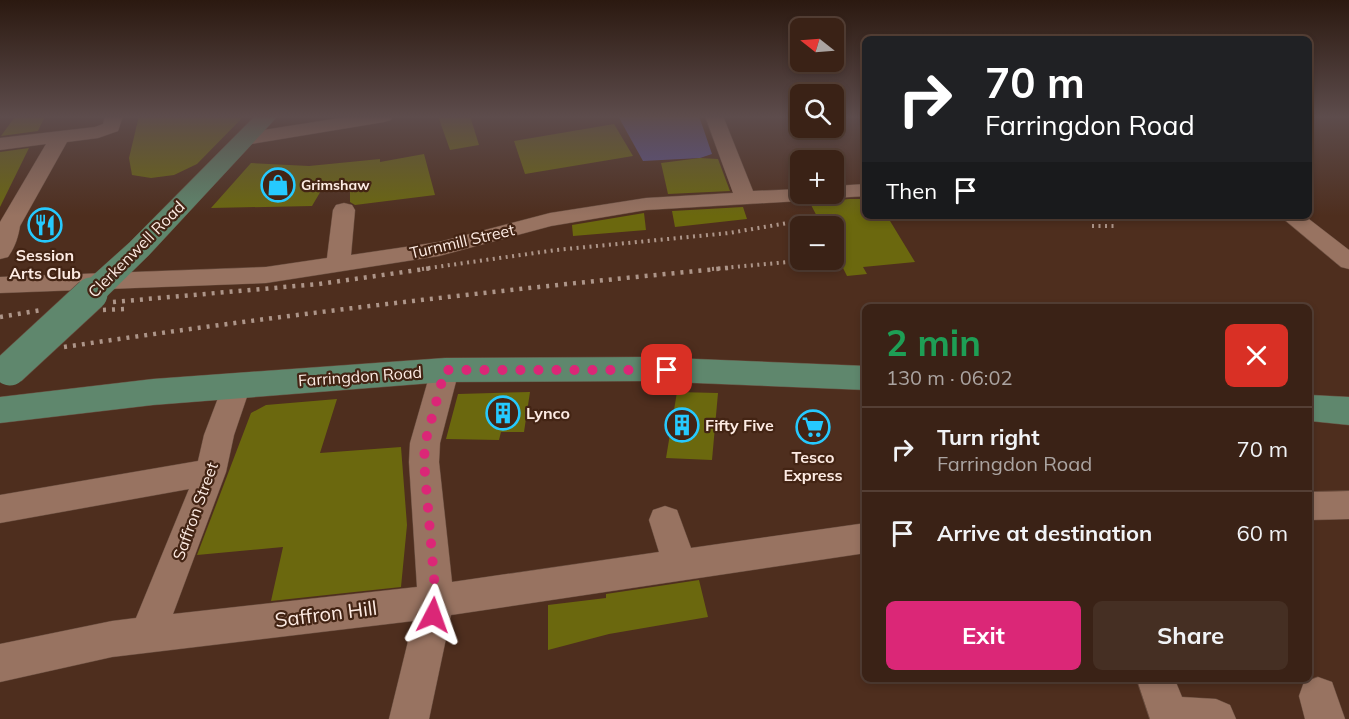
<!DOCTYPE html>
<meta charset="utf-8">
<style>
body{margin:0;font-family:Mulish,sans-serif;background:#452f23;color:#f1f3f6;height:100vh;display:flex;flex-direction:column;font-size:22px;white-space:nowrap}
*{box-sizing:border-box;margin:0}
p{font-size:20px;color:#aba4a1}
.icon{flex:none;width:33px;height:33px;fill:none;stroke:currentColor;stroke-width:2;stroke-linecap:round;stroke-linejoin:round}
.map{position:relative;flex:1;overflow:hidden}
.side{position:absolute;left:862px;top:304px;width:450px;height:378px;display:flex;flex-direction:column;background:#3a2216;border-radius:9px;box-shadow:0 3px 9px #0003,0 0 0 2px #543f35}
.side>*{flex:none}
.banner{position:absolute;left:862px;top:36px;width:450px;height:183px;border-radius:9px;box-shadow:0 3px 9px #0003,0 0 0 2px #543f35;background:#202124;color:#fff;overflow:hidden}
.needle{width:39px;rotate:287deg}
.buttons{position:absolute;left:790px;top:18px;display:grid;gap:12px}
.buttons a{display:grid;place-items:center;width:54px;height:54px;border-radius:9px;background:#3a2216;box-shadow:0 3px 9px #0003,0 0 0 2px #543f35;font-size:30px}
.pin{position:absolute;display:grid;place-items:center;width:51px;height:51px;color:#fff;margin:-26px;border-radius:12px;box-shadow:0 3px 9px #0006}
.me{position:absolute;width:66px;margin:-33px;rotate:4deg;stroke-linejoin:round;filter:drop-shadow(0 0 4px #0008)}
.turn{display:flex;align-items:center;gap:21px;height:126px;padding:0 24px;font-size:27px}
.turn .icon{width:78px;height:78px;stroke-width:2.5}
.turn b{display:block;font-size:42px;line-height:51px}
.then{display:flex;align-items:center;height:57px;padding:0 24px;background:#0003;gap:12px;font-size:22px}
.round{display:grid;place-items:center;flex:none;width:63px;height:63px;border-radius:9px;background:#452f23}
.head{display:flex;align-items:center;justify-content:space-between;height:102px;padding:0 24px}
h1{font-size:36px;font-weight:700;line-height:45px;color:#1e9e55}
.action{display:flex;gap:12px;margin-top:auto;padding:12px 24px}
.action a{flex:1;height:69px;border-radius:9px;background:#db2777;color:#fff;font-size:24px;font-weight:700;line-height:69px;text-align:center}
.action a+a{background:#452f23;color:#f1f3f6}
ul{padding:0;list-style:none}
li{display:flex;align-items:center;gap:18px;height:84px;padding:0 24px;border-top:2px solid #543f35}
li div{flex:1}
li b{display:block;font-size:22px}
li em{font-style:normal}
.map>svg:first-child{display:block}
.green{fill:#5b5495}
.building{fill:#6b680e}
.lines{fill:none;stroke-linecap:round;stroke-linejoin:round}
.minor-casing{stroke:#684d3f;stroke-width:1}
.major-casing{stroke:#684d3f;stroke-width:1}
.minor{fill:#987361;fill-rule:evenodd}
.major{fill:#5f876d;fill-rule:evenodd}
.rail-far1{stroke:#ad9589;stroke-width:4;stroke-dasharray:2 4.5;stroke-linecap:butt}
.rail{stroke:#ad9589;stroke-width:4.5;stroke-dasharray:3 6;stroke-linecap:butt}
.major-bridge-casing{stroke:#684d3f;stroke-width:34;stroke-linecap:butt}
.major-bridge{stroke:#5f876d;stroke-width:33}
.route{stroke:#db2777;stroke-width:10;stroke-dasharray:0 18}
.labels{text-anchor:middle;stroke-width:4.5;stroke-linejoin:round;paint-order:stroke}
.far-poi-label{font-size:14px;font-weight:bold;fill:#fdebe3;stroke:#432414;text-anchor:start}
.street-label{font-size:16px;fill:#fdebe3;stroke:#432414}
.poi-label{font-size:16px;font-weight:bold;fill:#fdebe3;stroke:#432414}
.near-street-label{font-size:20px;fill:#fdebe3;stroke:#432414}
</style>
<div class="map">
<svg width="1349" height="719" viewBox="0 0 1349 719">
<rect width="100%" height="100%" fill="#4e2e1e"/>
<path class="green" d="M618,116H699L712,154L700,158L643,161Z"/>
<g class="building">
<path d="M45,116L38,131L1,136L14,118Z"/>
<path d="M139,116H244L197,164L174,175L151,178L132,175L129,158Z"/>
<path d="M438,116H470L479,145L450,150Z"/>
<path d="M614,124L633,156L525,174L514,141Z"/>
<path d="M29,148L0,207V152Z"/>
<path d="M424,154L435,195L355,205L350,202V191L322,189L312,206L211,208L251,163L309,166L380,159V162Z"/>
<path d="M700,158L718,159L730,191L668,194L661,163Z"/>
<path d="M849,199H866V216H887L915,262L863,267L867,274L847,276L834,250V226H822L810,203Z"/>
<path d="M743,207L747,219L675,227L672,211Z"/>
<path d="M644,213L646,230L573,236L572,225Z"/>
<path d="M530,392L524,432H501L499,440L446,439L458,394Z"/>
<path d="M677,392L718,393L712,460L666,458Z"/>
<path d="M337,399L320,453L401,447L407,525L401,587L271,601L283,547L197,555L251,413L266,405Z"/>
<path d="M699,580L708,617L609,634L548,650V605L606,598V594Z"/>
</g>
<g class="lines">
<g class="minor-casing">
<g id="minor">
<path d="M105,116H123L118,131L98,138L67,142L20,226C18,238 15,247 8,257L0,259V222L46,144L0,150V138L95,127L103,124Z"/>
<path d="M352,116H393L391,120L384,122L245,145L238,143L235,139L238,135L245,133Z"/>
<path d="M705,116H723L753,191L801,189V194H834V186L866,184V196L834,198L826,196L817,200L646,210L551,226L439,256L266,283L0,293V277L266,267L327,258L333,210L336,205L344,203L352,205L355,210L351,255L439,242L550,213L646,198L733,193Z"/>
<path d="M1280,216H1305L1349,250V269L1341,267Z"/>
<path d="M445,360L455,363L459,370L440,443L439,462L452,582L659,552L649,520L653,510L665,506L677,510L691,548L866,523V553L451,615L429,719H389L413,621L112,657L0,682V644L112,621L136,618L189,489L0,523V495L198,461L204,435L223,385L227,378L237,375L247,378L251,385L234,435L226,472L173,614L417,587L409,462L410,443L431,370L435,363Z"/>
<path d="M1349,491V519L1310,520V492Z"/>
<path d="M1318,677L1332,682L1345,719H1305L1299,696L1304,682Z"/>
<path d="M1137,680H1175L1182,697L1216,699L1230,705L1236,719H1150Z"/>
</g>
</g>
<g class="major-casing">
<g id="major">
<path d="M255,116H278L149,255L102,301L91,304L80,301L76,294L80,287L129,243Z"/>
<path d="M647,357L866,366V390L647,381L445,382L153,405L0,423V397L153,379L445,358Z"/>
<path d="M1310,395L1349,397V425L1310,421Z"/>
</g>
</g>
<use href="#minor" class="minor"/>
<use href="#major" class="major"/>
<g class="rail-far1">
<path d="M1092,226H1115"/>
<path d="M422,269L556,250L729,233L817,218"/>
<path d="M712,269L810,260"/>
</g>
<g class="rail">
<path d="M113,302L319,284L432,268"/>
<path d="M103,310L125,309"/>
<path d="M0,317L42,310"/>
<path d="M64,347C285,314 506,289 728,268"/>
</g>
<g class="major-bridge-casing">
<path id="major-bridge" d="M10,369L91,294"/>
</g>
<use href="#major-bridge" class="major-bridge"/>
</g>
<linearGradient id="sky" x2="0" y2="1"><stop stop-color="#2b1910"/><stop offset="0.54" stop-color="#5d4c4c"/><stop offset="1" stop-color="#5d4c4c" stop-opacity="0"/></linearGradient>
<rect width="1349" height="216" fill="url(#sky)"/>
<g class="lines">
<path class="route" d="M433,615L436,601L424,462L425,443L445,370H667"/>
</g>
<defs>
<g id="shop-ring" transform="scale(1.725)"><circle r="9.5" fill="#432414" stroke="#26c9fe" stroke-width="1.5"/><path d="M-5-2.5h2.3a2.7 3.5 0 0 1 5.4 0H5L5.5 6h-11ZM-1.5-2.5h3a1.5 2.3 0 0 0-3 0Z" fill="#26c9fe"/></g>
<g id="restaurant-ring" transform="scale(1.725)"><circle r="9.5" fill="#432414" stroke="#26c9fe" stroke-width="1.5"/><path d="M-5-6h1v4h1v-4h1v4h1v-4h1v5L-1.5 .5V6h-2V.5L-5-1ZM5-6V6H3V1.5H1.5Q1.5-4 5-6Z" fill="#26c9fe"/></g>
<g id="building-ring" transform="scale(1.725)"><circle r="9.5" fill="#432414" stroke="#26c9fe" stroke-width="1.5"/><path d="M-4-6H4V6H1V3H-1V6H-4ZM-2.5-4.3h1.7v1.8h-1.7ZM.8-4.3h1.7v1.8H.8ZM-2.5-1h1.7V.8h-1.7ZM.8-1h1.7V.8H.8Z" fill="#26c9fe"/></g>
<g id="supermarket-ring" transform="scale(1.725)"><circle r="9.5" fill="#432414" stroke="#26c9fe" stroke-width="1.5"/><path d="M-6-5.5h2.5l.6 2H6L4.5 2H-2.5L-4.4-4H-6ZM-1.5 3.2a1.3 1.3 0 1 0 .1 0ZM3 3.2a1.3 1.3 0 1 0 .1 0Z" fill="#26c9fe"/></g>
</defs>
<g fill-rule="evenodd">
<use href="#shop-ring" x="278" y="185"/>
<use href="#restaurant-ring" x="45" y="225"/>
<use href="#building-ring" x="503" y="413"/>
<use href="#building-ring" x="682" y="425"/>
<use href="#supermarket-ring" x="813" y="427"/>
</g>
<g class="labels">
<g class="far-poi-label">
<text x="301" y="190">Grimshaw</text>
</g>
<g class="street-label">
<text transform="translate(462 241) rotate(-13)" y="6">Turnmill Street</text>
<text transform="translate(136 249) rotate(-45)" y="6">Clerkenwell Road</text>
<text transform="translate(360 376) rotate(-4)" y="6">Farringdon Road</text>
<text transform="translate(195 511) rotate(-70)" y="6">Saffron Street</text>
</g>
<g class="poi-label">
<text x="45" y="261">Session<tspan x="45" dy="18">Arts Club</tspan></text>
<text x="526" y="419" text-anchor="start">Lynco</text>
<text x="705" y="431" text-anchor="start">Fifty Five</text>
<text x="813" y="463">Tesco<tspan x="813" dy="18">Express</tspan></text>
</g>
<g class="near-street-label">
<text transform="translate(326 614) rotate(-7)" y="7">Saffron Hill</text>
</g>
</g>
</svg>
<div class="buttons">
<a><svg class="needle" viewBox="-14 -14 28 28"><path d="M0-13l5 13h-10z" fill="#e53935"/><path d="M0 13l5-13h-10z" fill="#aba4a1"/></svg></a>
<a><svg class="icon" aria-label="search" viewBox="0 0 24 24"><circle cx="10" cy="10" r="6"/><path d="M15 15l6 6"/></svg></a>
<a>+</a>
<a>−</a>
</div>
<div class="pin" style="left:667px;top:370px;background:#d93025"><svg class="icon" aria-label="arrive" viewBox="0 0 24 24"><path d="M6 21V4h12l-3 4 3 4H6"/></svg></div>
<svg class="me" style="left:433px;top:615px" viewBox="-20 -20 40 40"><path d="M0-17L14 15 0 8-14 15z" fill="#db2777" stroke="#fff" stroke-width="4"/></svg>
<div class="banner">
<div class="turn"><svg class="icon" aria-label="right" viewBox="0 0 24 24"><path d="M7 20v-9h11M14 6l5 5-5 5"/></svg><div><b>70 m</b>Farringdon Road</div></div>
<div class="then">Then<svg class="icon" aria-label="arrive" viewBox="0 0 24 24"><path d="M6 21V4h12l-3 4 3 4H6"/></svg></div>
</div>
<section class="side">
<div class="head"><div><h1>2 min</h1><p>130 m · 06:02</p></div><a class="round" style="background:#d93025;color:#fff"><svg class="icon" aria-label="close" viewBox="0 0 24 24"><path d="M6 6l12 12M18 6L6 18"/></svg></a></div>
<ul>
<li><svg class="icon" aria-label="right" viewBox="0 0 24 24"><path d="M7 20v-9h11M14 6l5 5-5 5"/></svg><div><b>Turn right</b><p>Farringdon Road</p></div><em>70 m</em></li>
<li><svg class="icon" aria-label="arrive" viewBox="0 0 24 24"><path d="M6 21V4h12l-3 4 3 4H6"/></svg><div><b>Arrive at destination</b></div><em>60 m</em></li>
</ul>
<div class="action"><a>Exit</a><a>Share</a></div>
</section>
</div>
